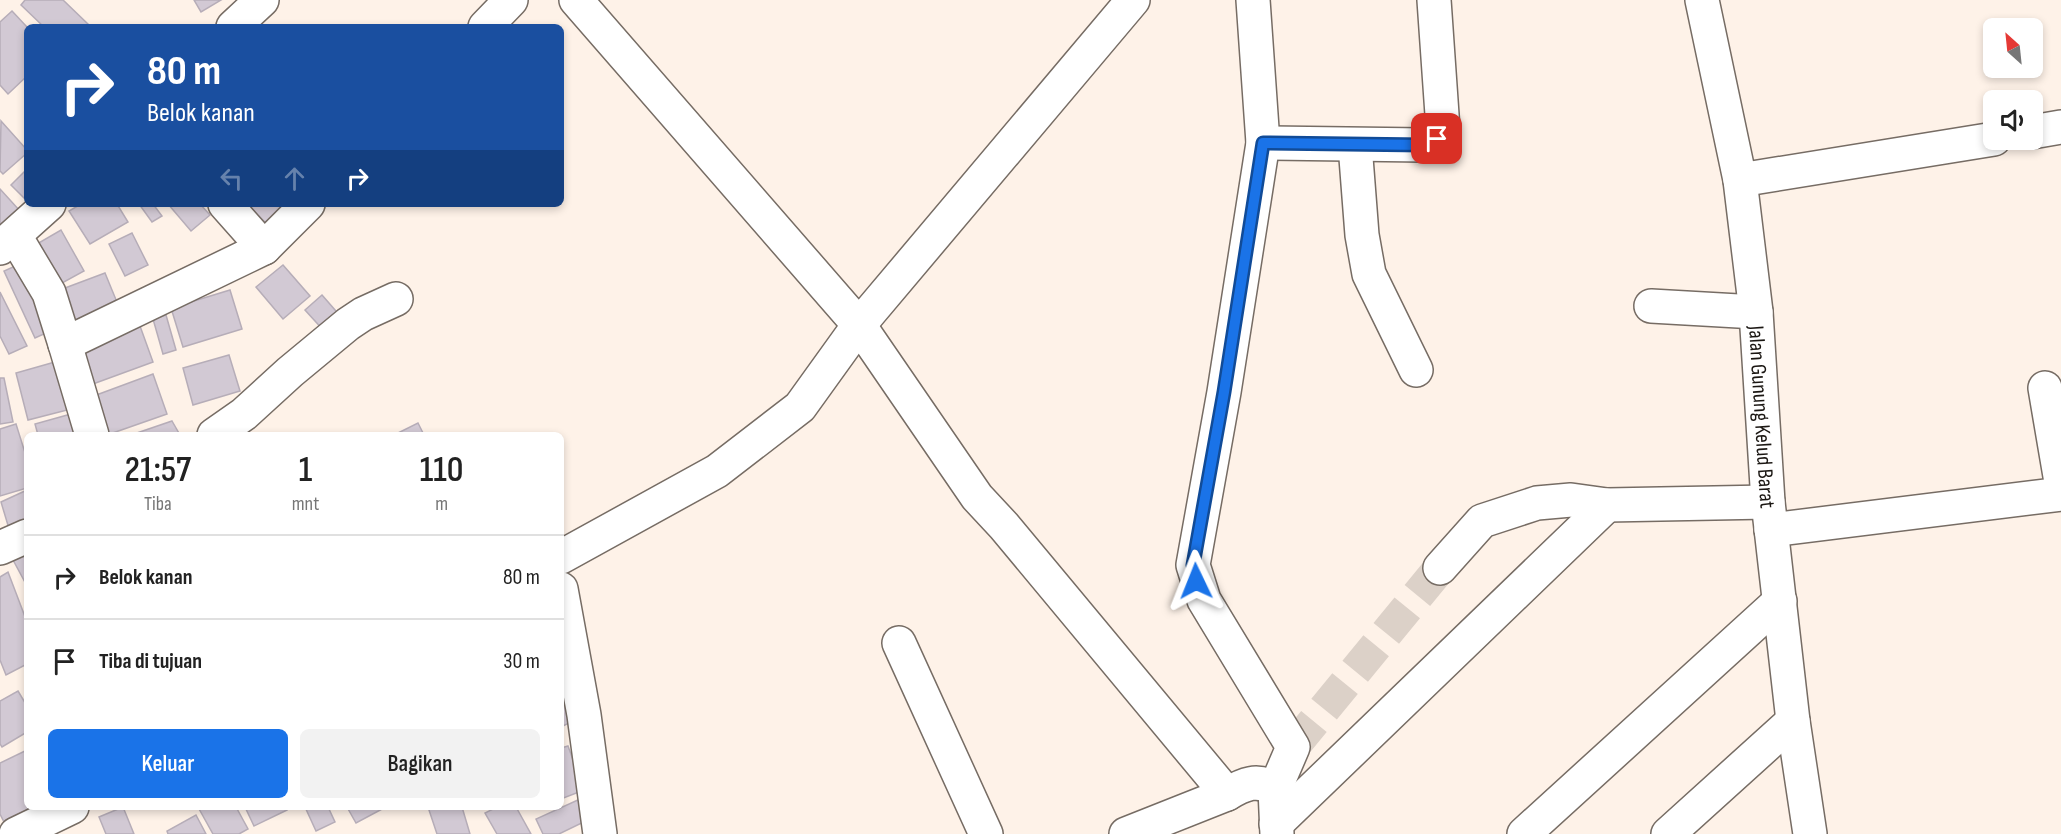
<!DOCTYPE html>
<html lang="id">
<style>
body{margin:0;font-family:"Sofia Sans Condensed",sans-serif;background:#f2f2f2;color:#222;height:100vh;display:flex;flex-direction:column;font-size:22px;white-space:nowrap}
*{box-sizing:border-box;margin:0}
p{font-size:20px;color:#767676}
.icon{flex:none;width:33px;height:33px;fill:none;stroke:currentColor;stroke-width:2;stroke-linecap:round;stroke-linejoin:round}
.map{position:relative;flex:1;overflow:hidden}
.drawer{position:absolute;left:24px;top:432px;width:540px;height:378px;display:flex;flex-direction:column;background:#fff;border-radius:9px;box-shadow:0 3px 9px #0003}
.drawer>*{flex:none}
.guide{position:absolute;left:24px;top:24px;width:540px;height:183px;border-radius:9px;box-shadow:0 3px 9px #0003;background:#1a4fa0;color:#fff;overflow:hidden}
.needle{width:39px;rotate:333deg}
.buttons{position:absolute;left:1983px;top:18px;display:grid;gap:12px}
.buttons a{display:grid;place-items:center;width:60px;height:60px;border-radius:9px;background:#fff;box-shadow:0 3px 9px #0003;font-size:30px}
.pin{position:absolute;display:grid;place-items:center;width:51px;height:51px;color:#fff;margin:-26px;border-radius:12px;box-shadow:0 3px 9px #0006}
.me{position:absolute;width:66px;margin:-33px;rotate:358deg;stroke-linejoin:round;filter:drop-shadow(0 0 4px #0008)}
.turn{display:flex;align-items:center;gap:21px;height:126px;padding:0 24px;font-size:27px}
.turn .icon{width:78px;height:78px;stroke-width:2.5}
.turn b{display:block;font-size:42px;line-height:51px}
.lanes{display:flex;align-items:center;height:57px;padding:0 24px;background:#0003;justify-content:center;gap:30px;direction:ltr}
.lanes .off{opacity:.35}
.eta{display:flex;justify-content:space-evenly;align-items:center;height:102px;text-align:center}
.eta b{font-size:36px;font-weight:600;line-height:42px}
.button{display:flex;gap:12px;margin-top:auto;padding:12px 24px}
.button a{flex:1;height:69px;border-radius:9px;background:#1a73e8;color:#fff;font-size:24px;font-weight:600;line-height:69px;text-align:center}
.button a+a{background:#f2f2f2;color:#222}
ul{padding:0;list-style:none}
li{display:flex;align-items:center;gap:18px;height:84px;padding:0 24px;border-top:2px solid #e0e0e0}
li div{flex:1}
li b{display:block;font-size:22px}
li em{font-style:normal}
.map>svg:first-child{display:block}
.building{fill:#d2c9d4;stroke:#b6adb8;stroke-width:1.5}
.lines{fill:none;stroke-linecap:round;stroke-linejoin:round}
.minor-tunnel{stroke:#dcd1c8;stroke-width:33;stroke-dasharray:33 16;stroke-linecap:butt}
.minor-casing{stroke:#766c64;stroke-width:36}
.minor{stroke:#fff;stroke-width:33}
.route-casing{stroke:#114b97;stroke-width:15}
.route{stroke:#1a73e8;stroke-width:10}
.labels{text-anchor:middle;stroke-width:5;stroke-linejoin:round;paint-order:stroke}
.street-label{font-size:22px;fill:#1b1713;stroke:#fff}
</style>
<div class="map">
<svg width="2061" height="834" viewBox="0 0 2061 834">
<rect width="100%" height="100%" fill="#fef2e8"/>
<g class="building">
<path d="M25,0H63L89,25L87,27H44L21,5Z"/>
<path d="M194,0H221L201,12Z"/>
<path d="M12,11L27,27V76L8,94L0,85V22Z"/>
<path d="M1,121L27,150V153L3,174L0,171Z"/>
<path d="M27,169V201L11,185Z"/>
<path d="M0,189L20,211L0,230Z"/>
<path d="M81,204H117L128,222L90,244L69,211Z"/>
<path d="M139,204H153L162,216L152,222Z"/>
<path d="M168,204H200L210,215L191,231Z"/>
<path d="M246,204H285L266,223Z"/>
<path d="M61,230L84,271L53,288L30,248Z"/>
<path d="M132,233L148,265L125,276L109,244Z"/>
<path d="M24,262L55,329L35,338L4,271Z"/>
<path d="M283,265L310,296L283,319L256,287Z"/>
<path d="M105,273L119,307L70,326L57,291Z"/>
<path d="M230,290L242,329L183,347L171,308Z"/>
<path d="M0,292L27,346L9,354L0,336Z"/>
<path d="M322,295L342,318L325,332L305,310Z"/>
<path d="M166,315L176,350L163,354L153,319Z"/>
<path d="M140,326L153,362L82,388L69,352Z"/>
<path d="M229,355L240,391L193,405L183,368Z"/>
<path d="M62,360L75,408L28,420L16,373Z"/>
<path d="M153,374L167,414L107,435L91,397Z"/>
<path d="M0,378H4L13,422L0,424Z"/>
<path d="M71,414L77,435H38L35,424Z"/>
<path d="M172,421L180,435H131Z"/>
<path d="M418,423L424,435H394Z"/>
<path d="M16,424L27,459V488L0,496V429Z"/>
<path d="M27,490V525L10,532L1,502Z"/>
<path d="M27,550V586L12,558Z"/>
<path d="M8,572L27,622V664L6,675L0,660V577Z"/>
<path d="M561,682L575,720L561,727Z"/>
<path d="M18,691L27,706V732L2,747L0,744V701Z"/>
<path d="M568,746L584,790L561,799V748Z"/>
<path d="M27,750V807H46L6,826L0,814V763Z"/>
<path d="M580,799L590,819L559,834H543L536,819Z"/>
<path d="M123,807L134,834H106L99,817Z"/>
<path d="M198,807H236L248,829L239,834H213Z"/>
<path d="M245,807H286L287,810L254,826Z"/>
<path d="M305,807H328L335,822L316,831Z"/>
<path d="M347,807H383L384,808L356,823Z"/>
<path d="M428,807H462L470,834H437Z"/>
<path d="M497,807H516L531,834H497L485,813Z"/>
<path d="M196,815L206,834H168L167,831Z"/>
</g>
<g class="lines">
<path class="minor-tunnel" d="M1293,747L1440,568"/>
<g class="minor-casing">
<g id="minor">
<path d="M576,0L859,325L977,497L1004,526L1227,794C1244,784 1257,778 1275,789"/>
<path d="M1253,0L1263,143L1224,392L1193,565L1204,600L1293,747L1275,789L1277,834"/>
<path id="s1" d="M1702,0L1740,180L1756,312L1768,502L1793,721L1810,834"/>
<path d="M233,27L262,0"/>
<path d="M485,27L511,0"/>
<path d="M2032,132L2061,127"/>
<path d="M1263,143L1424,145L1437,139L1443,129L1434,0"/>
<path d="M1355,145L1362,235L1369,274L1416,370"/>
<path d="M1740,180L1994,139"/>
<path d="M225,204L264,248"/>
<path d="M15,236L49,293L65,344L264,248L308,204"/>
<path d="M0,248L49,204"/>
<path d="M1651,306L1756,312"/>
<path d="M65,344L92,435"/>
<path d="M2045,388L2061,482"/>
<path d="M214,435L244,414L290,372L348,324L363,314L396,299"/>
<path d="M1771,530L2061,494"/>
<path d="M0,548L27,536"/>
<path d="M561,557L717,471L800,407L859,325L1133,0"/>
<path d="M1440,568L1482,521L1537,503L1571,500L1607,505L1768,502"/>
<path d="M561,589L584,715L600,834"/>
<path d="M899,643L986,834"/>
<path d="M1276,824L1607,505"/>
<path d="M16,834L72,807"/>
<path d="M1126,834L1227,794"/>
<path d="M1524,834L1780,601"/>
<path d="M1668,834L1793,721"/>
</g>
</g>
<use href="#minor" class="minor"/>
</g>
<g class="lines">
<g class="route-casing">
<path id="route" d="M1196,581L1193,565L1224,392L1263,143L1424,145L1437,139"/>
</g>
<use href="#route" class="route"/>
</g>
<g class="labels">
<g class="street-label">
<text dy="8" stroke="none"><textPath href="#s1" startOffset="422">Jalan Gunung Kelud Barat</textPath></text>
</g>
</g>
</svg>
<div class="buttons">
<a><svg class="needle" viewBox="-14 -14 28 28"><path d="M0-13l5 13h-10z" fill="#e53935"/><path d="M0 13l5-13h-10z" fill="#767676"/></svg></a>
<a><svg class="icon" aria-label="sound" viewBox="0 0 24 24"><path d="M4 9h4l5-4v14l-5-4H4zM17 9q2 3 0 6"/></svg></a>
</div>
<div class="pin" style="left:1437px;top:139px;background:#d93025"><svg class="icon" aria-label="arrive" viewBox="0 0 24 24"><path d="M6 21V4h12l-3 4 3 4H6"/></svg></div>
<svg class="me" style="left:1196px;top:581px" viewBox="-20 -20 40 40"><path d="M0-17L14 15 0 8-14 15z" fill="#1a73e8" stroke="#fff" stroke-width="4"/></svg>
<div class="guide">
<div class="turn"><svg class="icon" aria-label="right" viewBox="0 0 24 24"><path d="M7 20v-9h11M14 6l5 5-5 5"/></svg><div><b>80 m</b>Belok kanan</div></div>
<div class="lanes"><svg class="icon off" aria-label="left" viewBox="0 0 24 24"><path d="M17 20v-9H6M10 6l-5 5 5 5"/></svg><svg class="icon off" aria-label="ahead" viewBox="0 0 24 24"><path d="M12 20V5M6 11l6-6 6 6"/></svg><svg class="icon" aria-label="right" viewBox="0 0 24 24"><path d="M7 20v-9h11M14 6l5 5-5 5"/></svg></div>
</div>
<section class="drawer">
<div class="eta">
<div><b>21:57</b><p>Tiba</p></div>
<div><b>1</b><p>mnt</p></div>
<div><b>110</b><p>m</p></div>
</div>
<ul>
<li><svg class="icon" aria-label="right" viewBox="0 0 24 24"><path d="M7 20v-9h11M14 6l5 5-5 5"/></svg><div><b>Belok kanan</b></div><em>80 m</em></li>
<li><svg class="icon" aria-label="arrive" viewBox="0 0 24 24"><path d="M6 21V4h12l-3 4 3 4H6"/></svg><div><b>Tiba di tujuan</b></div><em>30 m</em></li>
</ul>
<div class="button"><a>Keluar</a><a>Bagikan</a></div>
</section>
</div>
